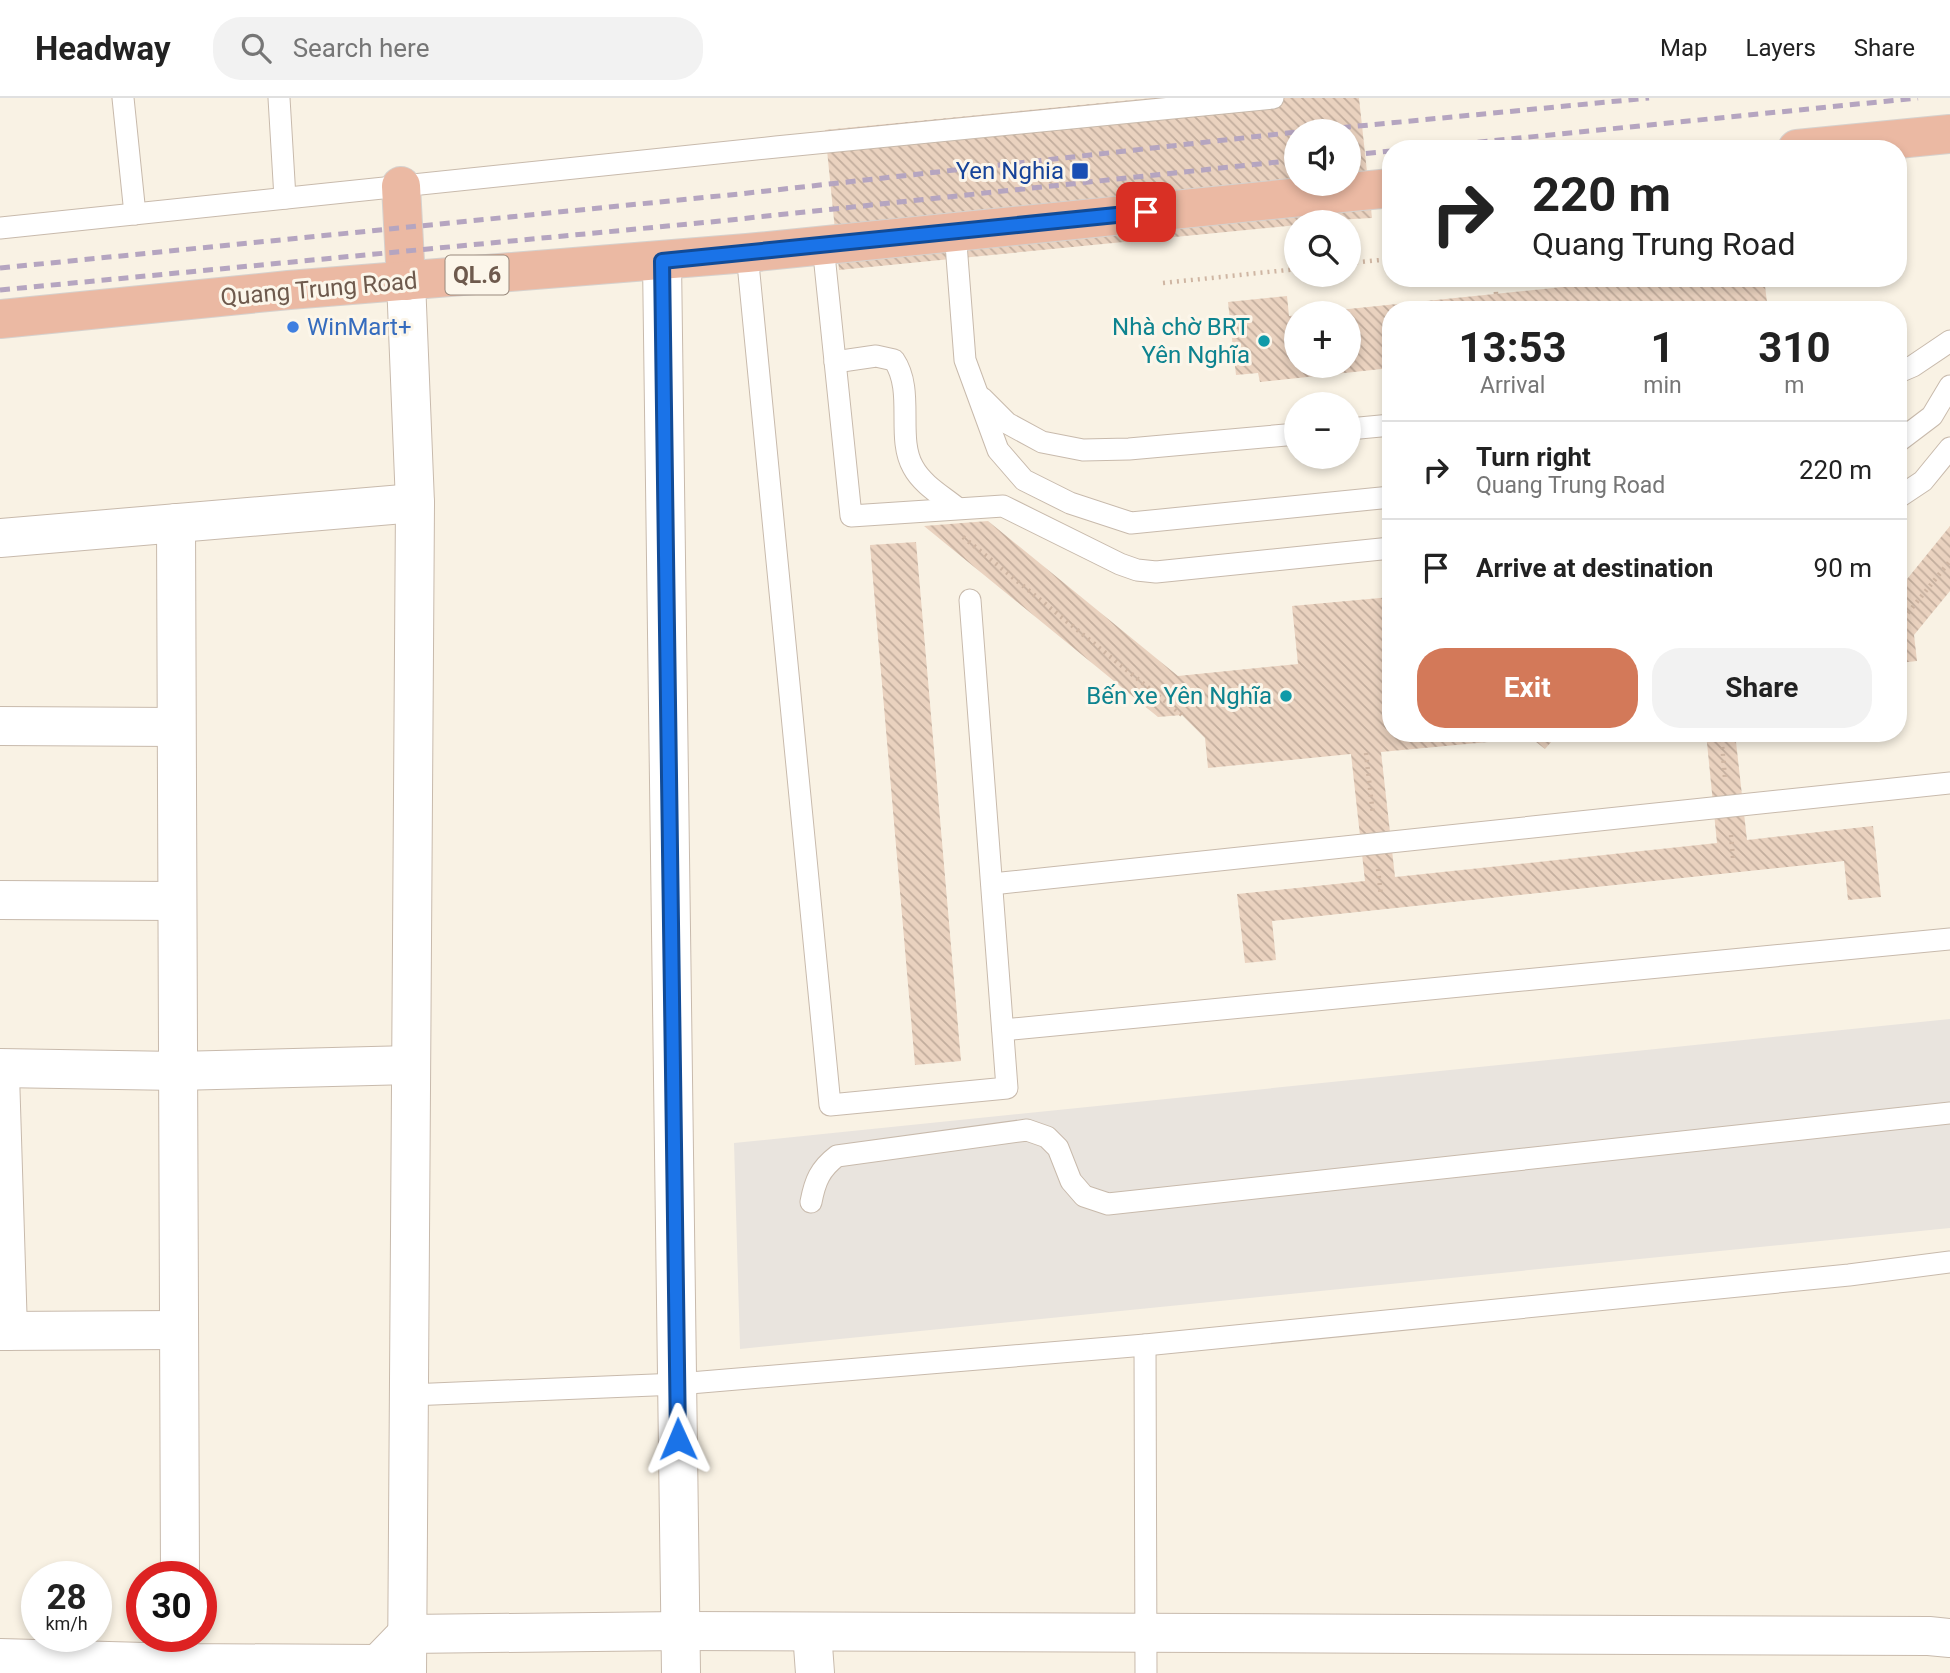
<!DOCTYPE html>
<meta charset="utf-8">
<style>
body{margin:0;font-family:Roboto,sans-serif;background:#f2f2f2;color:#222;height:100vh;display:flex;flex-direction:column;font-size:26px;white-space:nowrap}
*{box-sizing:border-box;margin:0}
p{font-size:23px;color:#767676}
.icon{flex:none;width:38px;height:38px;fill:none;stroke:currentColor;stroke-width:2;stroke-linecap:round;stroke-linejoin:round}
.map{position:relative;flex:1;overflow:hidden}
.details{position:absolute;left:1382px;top:203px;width:525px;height:441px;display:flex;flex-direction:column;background:#fff;border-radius:28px;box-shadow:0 4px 10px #0003}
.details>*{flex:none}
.banner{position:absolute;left:1382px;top:42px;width:525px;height:147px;border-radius:28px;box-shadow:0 4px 10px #0003;background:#fff;color:#222;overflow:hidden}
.tools{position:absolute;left:1284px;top:21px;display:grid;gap:14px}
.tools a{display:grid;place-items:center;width:77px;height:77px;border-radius:50%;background:#fff;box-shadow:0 4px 10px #0003;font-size:35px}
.speed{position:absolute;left:21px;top:1463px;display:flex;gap:14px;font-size:35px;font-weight:700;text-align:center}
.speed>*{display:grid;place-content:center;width:91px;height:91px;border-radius:50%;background:#fff;box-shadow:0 4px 10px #0003;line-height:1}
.speed small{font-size:18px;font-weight:400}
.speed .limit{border:10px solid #d22;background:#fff;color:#111}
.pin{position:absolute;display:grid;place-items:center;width:60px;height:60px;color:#fff;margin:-30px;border-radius:14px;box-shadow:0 4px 10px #0006}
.me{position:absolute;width:77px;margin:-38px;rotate:359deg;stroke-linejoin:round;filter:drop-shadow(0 0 5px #0008)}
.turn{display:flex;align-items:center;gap:24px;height:147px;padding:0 35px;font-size:32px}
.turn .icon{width:91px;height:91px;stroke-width:2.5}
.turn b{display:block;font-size:49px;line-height:60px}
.eta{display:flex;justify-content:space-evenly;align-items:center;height:119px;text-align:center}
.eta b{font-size:42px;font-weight:700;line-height:49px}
.primary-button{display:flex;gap:14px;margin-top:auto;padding:14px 35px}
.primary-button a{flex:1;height:80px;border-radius:28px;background:#d37959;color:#fff;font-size:28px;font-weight:700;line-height:80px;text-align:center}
.primary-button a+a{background:#f2f2f2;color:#222}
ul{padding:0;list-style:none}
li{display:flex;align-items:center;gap:21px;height:98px;padding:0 35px;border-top:2px solid #e0e0e0}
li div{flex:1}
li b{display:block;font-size:26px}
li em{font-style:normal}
header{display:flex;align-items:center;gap:42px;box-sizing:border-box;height:98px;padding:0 35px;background:#fff;border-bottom:2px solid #e0e0e0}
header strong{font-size:33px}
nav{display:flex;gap:38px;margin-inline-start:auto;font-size:24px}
.search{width:490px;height:63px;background:#f2f2f2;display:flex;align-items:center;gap:18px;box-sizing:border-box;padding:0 24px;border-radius:28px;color:#767676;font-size:26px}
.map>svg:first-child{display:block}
.industrial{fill:#e9e4de}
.building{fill:url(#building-back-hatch);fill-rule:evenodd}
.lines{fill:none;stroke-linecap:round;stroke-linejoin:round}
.lane-casing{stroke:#c8baac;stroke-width:23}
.street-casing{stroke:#c8baac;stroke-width:40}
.highway-casing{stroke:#d6d1cd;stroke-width:40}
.path{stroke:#cfb6a3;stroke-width:4.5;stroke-dasharray:2 5;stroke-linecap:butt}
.lane{stroke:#fff;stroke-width:21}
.street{stroke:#fff;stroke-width:38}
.highway{stroke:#ebb9a3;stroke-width:38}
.rail{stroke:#b5a5c0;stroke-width:5;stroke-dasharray:10 7;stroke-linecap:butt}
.route-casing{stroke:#114b97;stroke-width:18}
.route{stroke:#1a73e8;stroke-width:12}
.transit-dot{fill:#1a4fb4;stroke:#fcf6ea;stroke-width:2.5}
.shop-dot{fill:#3f7fe0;stroke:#fcf6ea;stroke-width:2.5}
.culture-dot{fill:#0f9aa8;stroke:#fcf6ea;stroke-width:2.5}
.labels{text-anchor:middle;stroke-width:6;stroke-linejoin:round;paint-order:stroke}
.shield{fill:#fcf6ea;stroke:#99897c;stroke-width:2}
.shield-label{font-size:23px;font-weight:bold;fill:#6e5a4d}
.transit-label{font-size:24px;fill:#164399;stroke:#fcf6ea;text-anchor:end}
.street-label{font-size:24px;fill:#6e5a4d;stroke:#fcf6ea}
.shop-label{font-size:24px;fill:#366cbe;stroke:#fcf6ea;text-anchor:start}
.culture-label{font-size:24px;fill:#0d838f;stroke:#fcf6ea;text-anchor:end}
</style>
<header>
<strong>Headway</strong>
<div class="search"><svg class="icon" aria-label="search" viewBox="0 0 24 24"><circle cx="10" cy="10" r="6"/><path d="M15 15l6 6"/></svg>Search here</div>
<nav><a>Map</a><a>Layers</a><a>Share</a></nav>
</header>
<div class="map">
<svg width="1950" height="1575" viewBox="0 0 1950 1575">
<defs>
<pattern id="building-back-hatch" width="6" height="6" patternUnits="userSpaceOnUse" patternTransform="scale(1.75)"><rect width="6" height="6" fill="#ead2bf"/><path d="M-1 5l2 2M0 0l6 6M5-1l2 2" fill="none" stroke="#c2ad9d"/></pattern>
</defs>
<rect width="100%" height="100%" fill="#f9f2e4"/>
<path class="industrial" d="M1950,921V1130L740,1251L734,1045Z"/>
<g class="building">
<path d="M1153,0H1359L1372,120L1297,124V127L839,172L825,32ZM1297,33H1349V86H1297Z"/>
<path d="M1650,180H1764L1768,212H1391V270L1260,284L1258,275L1236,277L1228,204L1287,198L1289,218L1297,217V268H1349V215H1329V213Z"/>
<path d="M988,423L1178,578L1298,566L1292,508L1391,499V635H1559L1545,651L1531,640L1381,654L1395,779L1717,745L1706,635H1735L1747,742L1873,728L1881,799L1848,802L1844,763L1272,823L1276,862L1245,865L1237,796L1365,783L1351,656L1208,670L1205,640L1182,617L1158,619L924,428Z"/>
<path d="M1950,428V493L1914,537L1917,563L1899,565V491Z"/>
<path d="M916,444L961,963L915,967L870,447Z"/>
</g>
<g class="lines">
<g class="lane-casing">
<g id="lane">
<path d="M123,0L135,116"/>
<path d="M279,0L285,100"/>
<path d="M0,130L776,49L1273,0"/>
<path d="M955,133L965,262L998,352L1024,382L1070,405L1131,425L1391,399"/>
<path d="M823,147L851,418L1003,408L1120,466L1137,472L1156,474L1391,450"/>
<path d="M747,155L830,1007L1007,990L970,502"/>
<path d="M835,264L876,258L894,262C915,293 896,339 913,369C922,386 941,397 956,409"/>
<path d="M1899,274L1913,268L1950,243"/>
<path d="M982,300L1007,325L1042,344L1083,352L1129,351L1297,336"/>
<path d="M1349,331L1391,327"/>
<path d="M1899,343L1932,318L1950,288"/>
<path d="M1899,399L1923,383L1950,350"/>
<path d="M992,786L1950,685"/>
<path d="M1003,932L1950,841"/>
<path d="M811,1104C815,1083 820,1071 837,1058L1027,1032L1047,1039L1058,1050L1071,1083L1084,1098L1108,1106L1950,1015"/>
<path d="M1145,1247L1146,1575"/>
<path d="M409,1297L678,1286L1145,1247L1849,1177L1950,1164"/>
</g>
</g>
<g class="street-casing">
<g id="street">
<path d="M662,163L681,1575"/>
<path d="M406,183L415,405L407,1575"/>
<path d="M176,425L180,1479"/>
<path d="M0,440L415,405"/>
<path d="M0,628L176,629"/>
<path d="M0,802L177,803"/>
<path d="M0,970L177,973L411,967"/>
<path d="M0,976L8,1233"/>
<path d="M0,1233L178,1232"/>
<path d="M812,1534L815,1575"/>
<path d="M0,1560L181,1565L378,1566L407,1536L681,1533L1929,1538L1950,1540"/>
</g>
</g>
<g class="highway-casing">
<g id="highway">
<path d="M1797,51L1950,36"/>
<path d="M401,88L406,183"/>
<path d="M0,221L289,192L747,155L1391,90"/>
</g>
</g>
<g class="path">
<path d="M1349,165L1391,161"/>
<path d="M1319,177H1327"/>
<path d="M1495,180L1496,196"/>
<path d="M1163,185L1297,171"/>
<path d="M963,439L1182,617"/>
<path d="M1899,526L1950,463"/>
<path d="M1721,635L1725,680"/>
<path d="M1366,655L1373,717"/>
<path d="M1731,737L1733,760"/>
<path d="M1378,771L1381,798"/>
</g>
<use href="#lane" class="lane"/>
<use href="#street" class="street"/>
<use href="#highway" class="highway"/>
<g class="rail">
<path d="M1307,33L1649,0"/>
<path d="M1410,51L1918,0"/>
<path d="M1349,57L1391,53"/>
<path d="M0,170L739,96L1297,34"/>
<path d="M0,192L720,123L1297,62"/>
</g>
</g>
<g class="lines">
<g class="route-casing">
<path id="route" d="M678,1341L662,163L1146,114"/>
</g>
<use href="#route" class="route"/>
</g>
<rect class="transit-dot" x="1071" y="64" width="18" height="18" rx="3.5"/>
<circle class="shop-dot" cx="293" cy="229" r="7"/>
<g class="culture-dot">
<circle cx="1264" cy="243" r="7"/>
<circle cx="1286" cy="598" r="7"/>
</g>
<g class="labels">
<rect class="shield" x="445.5" y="157.5" width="63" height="39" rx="5"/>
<g class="shield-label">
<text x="477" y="185">QL.6</text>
</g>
<g class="transit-label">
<text x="1064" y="81">Yen Nghia</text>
</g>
<g class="street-label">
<text transform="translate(319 191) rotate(-5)" y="8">Quang Trung Road</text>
</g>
<g class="shop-label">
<text x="307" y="237">WinMart+</text>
</g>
<g class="culture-label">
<text x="1250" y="237">Nhà chờ BRT<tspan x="1250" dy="28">Yên Nghĩa</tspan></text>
<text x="1272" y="606">Bến xe Yên Nghĩa</text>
</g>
</g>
</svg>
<div class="tools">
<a><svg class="icon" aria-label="sound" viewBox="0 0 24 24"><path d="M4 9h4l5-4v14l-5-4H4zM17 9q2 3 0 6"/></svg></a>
<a><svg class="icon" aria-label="search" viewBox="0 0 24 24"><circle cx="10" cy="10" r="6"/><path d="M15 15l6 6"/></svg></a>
<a>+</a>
<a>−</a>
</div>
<div class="speed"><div>28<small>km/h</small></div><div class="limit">30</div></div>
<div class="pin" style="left:1146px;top:114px;background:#d93025"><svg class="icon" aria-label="arrive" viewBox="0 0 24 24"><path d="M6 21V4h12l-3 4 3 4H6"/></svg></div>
<svg class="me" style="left:678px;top:1341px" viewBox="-20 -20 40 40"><path d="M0-17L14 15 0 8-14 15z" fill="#1a73e8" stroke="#fff" stroke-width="4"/></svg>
<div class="banner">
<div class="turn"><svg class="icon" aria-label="right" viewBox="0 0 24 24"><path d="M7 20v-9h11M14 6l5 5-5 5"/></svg><div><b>220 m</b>Quang Trung Road</div></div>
</div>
<section class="details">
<div class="eta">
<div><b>13:53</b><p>Arrival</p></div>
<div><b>1</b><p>min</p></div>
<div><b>310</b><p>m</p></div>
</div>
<ul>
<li><svg class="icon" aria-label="right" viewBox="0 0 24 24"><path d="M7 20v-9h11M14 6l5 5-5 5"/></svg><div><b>Turn right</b><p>Quang Trung Road</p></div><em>220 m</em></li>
<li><svg class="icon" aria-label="arrive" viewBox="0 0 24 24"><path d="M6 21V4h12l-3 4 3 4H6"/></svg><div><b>Arrive at destination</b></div><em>90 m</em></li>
</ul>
<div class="primary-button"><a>Exit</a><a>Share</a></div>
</section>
</div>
